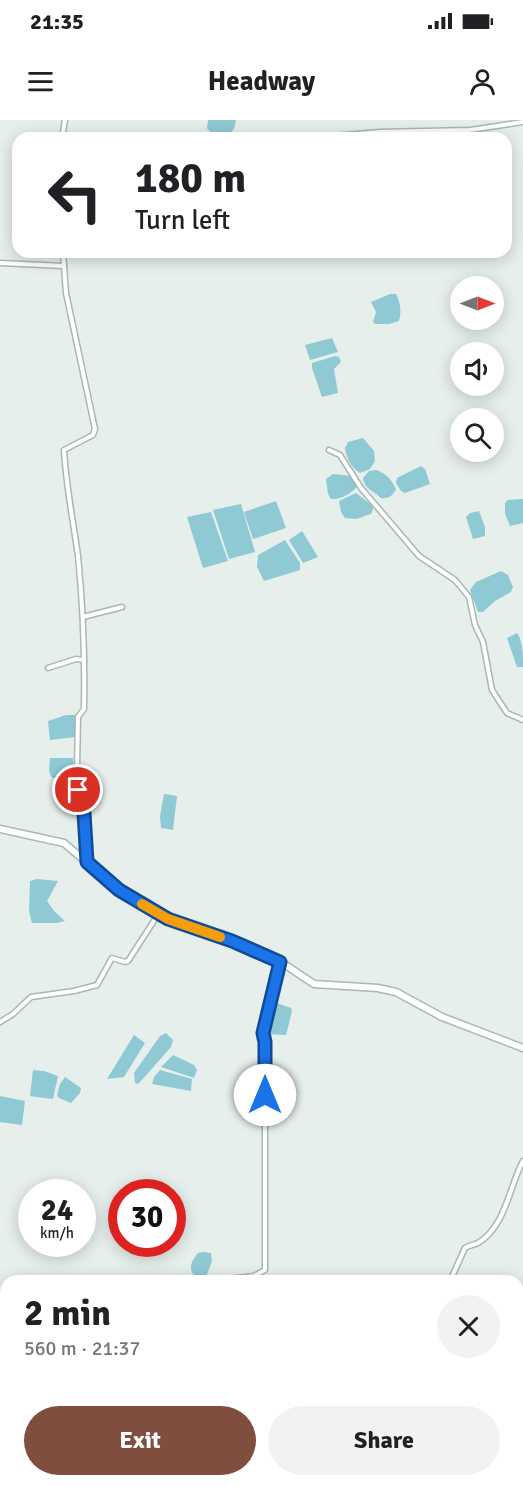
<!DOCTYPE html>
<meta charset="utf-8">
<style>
body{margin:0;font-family:Signika,sans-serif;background:#f2f2f2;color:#202124;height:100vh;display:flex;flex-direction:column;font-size:22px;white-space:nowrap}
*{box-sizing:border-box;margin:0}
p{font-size:20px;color:#757577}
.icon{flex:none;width:33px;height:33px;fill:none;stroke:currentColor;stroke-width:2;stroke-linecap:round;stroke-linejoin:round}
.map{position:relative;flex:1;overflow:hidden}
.side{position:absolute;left:0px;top:1155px;width:524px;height:212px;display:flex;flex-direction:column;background:#fff;border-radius:18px 18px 0 0;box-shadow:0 3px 15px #0003}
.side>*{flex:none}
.guide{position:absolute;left:12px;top:12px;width:500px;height:126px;border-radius:18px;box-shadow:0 3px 15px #0003;background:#fff;color:#202124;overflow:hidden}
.needle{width:39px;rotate:90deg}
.fabs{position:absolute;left:450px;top:156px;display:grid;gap:12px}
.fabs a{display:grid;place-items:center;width:54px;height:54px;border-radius:50%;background:#fff;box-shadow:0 3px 15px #0003;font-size:30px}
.speed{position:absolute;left:18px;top:1059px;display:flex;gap:12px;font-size:30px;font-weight:700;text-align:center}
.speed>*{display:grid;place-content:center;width:78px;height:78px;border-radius:50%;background:#fff;box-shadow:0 3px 15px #0003;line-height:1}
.speed small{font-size:15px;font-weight:400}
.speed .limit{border:9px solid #d22;background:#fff;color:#111}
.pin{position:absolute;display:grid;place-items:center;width:51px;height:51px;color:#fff;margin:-26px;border:3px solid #fff;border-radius:50%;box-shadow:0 2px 6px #0007}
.me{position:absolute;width:66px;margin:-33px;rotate:0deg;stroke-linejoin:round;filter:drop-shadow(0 0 4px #0008)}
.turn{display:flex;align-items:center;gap:21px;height:126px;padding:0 24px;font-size:27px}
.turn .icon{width:78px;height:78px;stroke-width:2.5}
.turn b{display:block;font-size:42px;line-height:51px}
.round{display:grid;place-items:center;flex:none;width:63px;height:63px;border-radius:32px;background:#f2f2f2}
.head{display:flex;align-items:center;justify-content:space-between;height:102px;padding:0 24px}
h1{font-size:36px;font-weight:800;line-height:45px}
.action{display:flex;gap:12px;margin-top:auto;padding:12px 24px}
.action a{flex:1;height:69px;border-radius:36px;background:#7f4e3f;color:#fff;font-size:24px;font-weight:800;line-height:69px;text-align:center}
.action a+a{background:#f2f2f2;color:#202124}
.status{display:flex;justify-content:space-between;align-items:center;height:42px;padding:0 30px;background:#fff;direction:ltr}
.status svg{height:16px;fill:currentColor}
header{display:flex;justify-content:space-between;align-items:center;height:78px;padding:0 24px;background:#fff;font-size:27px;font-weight:800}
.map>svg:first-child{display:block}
.water{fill:#8ec9d4}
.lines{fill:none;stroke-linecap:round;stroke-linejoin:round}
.street-casing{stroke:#a8b8b2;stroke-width:7}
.secondary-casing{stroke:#a4bbb3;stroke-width:9}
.street{stroke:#fff;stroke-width:4}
.secondary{stroke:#fff;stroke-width:6}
.route-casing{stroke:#114b97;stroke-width:15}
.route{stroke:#1a73e8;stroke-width:10}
.slow{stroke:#f59e0b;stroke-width:10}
</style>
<div class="status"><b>21:35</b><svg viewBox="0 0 49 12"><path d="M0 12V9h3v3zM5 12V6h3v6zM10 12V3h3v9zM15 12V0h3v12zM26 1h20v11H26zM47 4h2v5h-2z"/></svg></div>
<header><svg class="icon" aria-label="menu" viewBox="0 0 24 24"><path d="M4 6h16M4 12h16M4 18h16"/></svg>Headway<svg class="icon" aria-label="person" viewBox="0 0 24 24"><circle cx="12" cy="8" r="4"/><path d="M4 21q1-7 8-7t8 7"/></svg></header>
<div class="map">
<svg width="523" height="1366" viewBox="0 0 523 1366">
<rect width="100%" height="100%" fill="#e6efeb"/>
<g class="water">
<path d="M208,0H236C234,19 218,23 207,8Z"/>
<path d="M390,174H396C400,181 402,192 399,201L389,204H375L373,202L376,192L371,182Z"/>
<path d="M332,218L338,232L310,240L305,225Z"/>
<path d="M335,236L339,237L341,242L334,249L338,273L322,277L312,248V243Z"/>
<path d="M363,318L374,331L375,341L370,349L360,353C352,348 346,338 345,328L348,322Z"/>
<path d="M421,346L425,349L430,364L405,373L401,371L396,363L397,358Z"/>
<path d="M376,350C387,354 391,359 396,369C393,376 388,379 381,378C374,371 364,369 363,358L369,351Z"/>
<path d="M333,354L352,356L357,366C353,373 340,380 331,379L328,374L326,359Z"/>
<path d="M356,373L372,385L373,389L371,394L356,399L345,398L341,392L339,381Z"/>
<path d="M523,379V403L510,406L505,394V383L508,380Z"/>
<path d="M276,381L286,408L253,419L244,392Z"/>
<path d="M241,384L255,432L229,439L213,390Z"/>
<path d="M479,391L485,407V416L473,419L466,397L470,393Z"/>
<path d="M211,392L228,441L203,448L187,397Z"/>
<path d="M302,411L318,437L303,443L289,420Z"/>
<path d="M285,420L300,443V450L264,461L257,447L258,435Z"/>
<path d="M501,451L508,455L513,467L511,472L495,481L483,492H478L470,470L476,462Z"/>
<path d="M517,513C523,521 523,536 523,547H517L507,518Z"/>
<path d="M66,595H76L75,617L50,620L48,601Z"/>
<path d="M50,638H73L74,658H52L49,651Z"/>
<path d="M164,674L177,676L173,710L161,708L160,696Z"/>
<path d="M37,759L58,761L47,781L55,792L65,801L57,803H32L29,791L30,761Z"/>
<path d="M274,882L291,888L292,891L286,915L265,914Z"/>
<path d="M166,913L173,920L171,927L141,961L138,964L135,963L134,953L160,916Z"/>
<path d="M134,915L145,923L124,957L107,959Z"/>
<path d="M173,935L194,945L197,950L194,958L161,947Z"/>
<path d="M33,950L44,951L58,956L53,979L30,976Z"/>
<path d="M160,950L192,959L191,971L152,964L154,957Z"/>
<path d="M65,957L81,968L80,973L71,983L59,978L57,975L60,964Z"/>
<path d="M0,976L25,981L22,1005L0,1002Z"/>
<path d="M203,1132L211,1133L212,1141L206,1157L201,1159L192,1153C189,1144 193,1140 198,1133Z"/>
</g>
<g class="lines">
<g class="street-casing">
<g id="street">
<path d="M322,17L379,12L470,10L523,2"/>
<path d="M62,18L65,0"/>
<path d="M63,132L66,173L95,309L93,315L64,330C66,366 73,400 78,436C83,486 85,538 84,589L78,597L77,649L78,670L84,693L87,741"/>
<path d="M0,143L64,146"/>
<path d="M329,330L340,335L361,368L419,436L455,460L469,477L475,505L483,522L492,570L507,593L523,600"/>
<path d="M83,497L122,487"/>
<path d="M48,548L76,539L84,540"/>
<path d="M0,902L13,894L31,877L74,871L97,865L112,838L125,842L128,841L159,793"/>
<path d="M211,1161L254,1156L265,1150V922L263,913L279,842"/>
<path d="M450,1161L465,1128C469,1125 474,1125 478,1123C506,1106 509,1067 523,1041"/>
<path d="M316,1366L319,1360"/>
</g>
</g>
<g class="secondary-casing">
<path id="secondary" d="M0,709L64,723L119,770L168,799L260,832L284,844L314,864L378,868L396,872L442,897L523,928"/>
</g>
<use href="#street" class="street"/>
<use href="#secondary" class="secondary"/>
</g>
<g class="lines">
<g class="route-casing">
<path id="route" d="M78,670L84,693L87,742L119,770L168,799L232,821L280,842L263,913L265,922V975"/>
</g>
<use href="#route" class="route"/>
<path class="slow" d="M142,784L168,799L220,817"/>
</g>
</svg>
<div class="fabs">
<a><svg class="needle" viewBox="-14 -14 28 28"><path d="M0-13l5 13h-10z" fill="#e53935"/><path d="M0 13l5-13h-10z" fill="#757577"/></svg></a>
<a><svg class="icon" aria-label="sound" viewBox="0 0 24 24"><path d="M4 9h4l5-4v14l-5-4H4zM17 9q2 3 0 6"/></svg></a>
<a><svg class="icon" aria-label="search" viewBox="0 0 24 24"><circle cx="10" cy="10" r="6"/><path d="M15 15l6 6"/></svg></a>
</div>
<div class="speed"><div>24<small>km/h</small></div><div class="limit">30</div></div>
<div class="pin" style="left:78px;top:670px;background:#d93025"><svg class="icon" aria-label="arrive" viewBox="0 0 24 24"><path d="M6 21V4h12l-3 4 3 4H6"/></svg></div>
<svg class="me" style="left:265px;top:975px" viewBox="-20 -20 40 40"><circle r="19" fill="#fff"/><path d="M0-13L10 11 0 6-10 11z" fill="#1a73e8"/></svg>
<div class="guide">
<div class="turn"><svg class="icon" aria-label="left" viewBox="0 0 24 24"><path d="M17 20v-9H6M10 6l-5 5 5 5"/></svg><div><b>180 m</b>Turn left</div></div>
</div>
<section class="side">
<div class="head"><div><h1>2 min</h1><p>560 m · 21:37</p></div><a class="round"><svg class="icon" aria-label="close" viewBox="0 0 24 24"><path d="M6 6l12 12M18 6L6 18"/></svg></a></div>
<div class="action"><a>Exit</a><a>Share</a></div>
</section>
</div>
